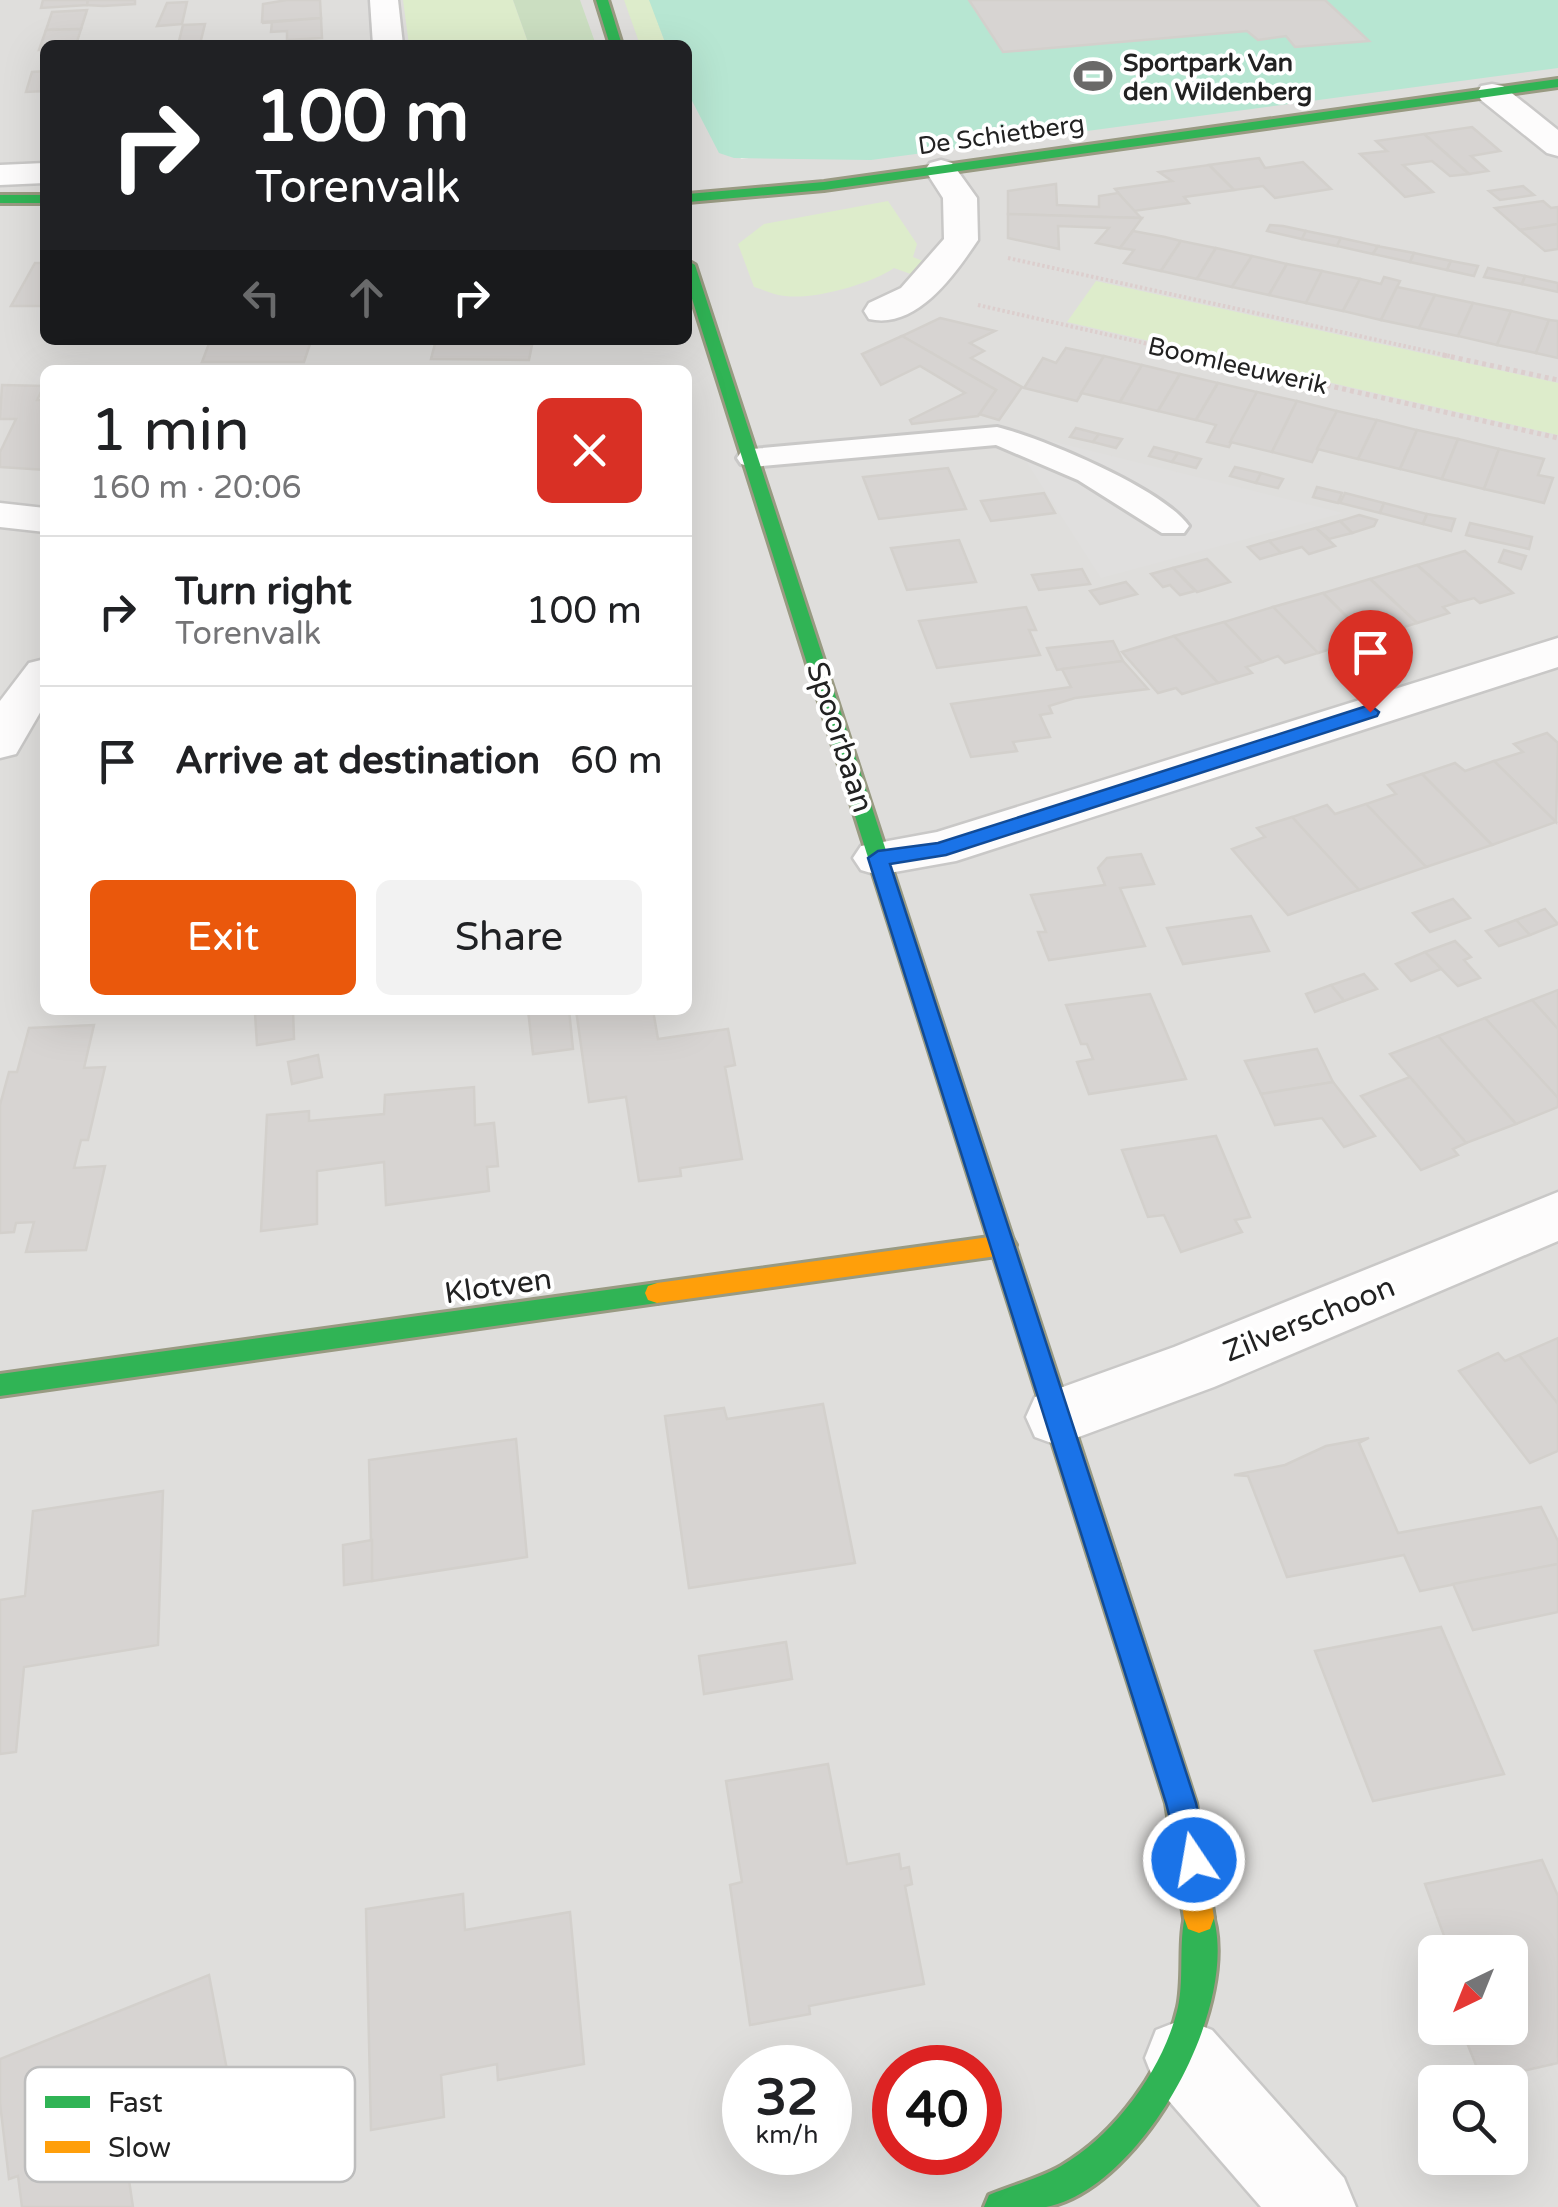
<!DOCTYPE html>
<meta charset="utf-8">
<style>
body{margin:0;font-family:"Varela Round",sans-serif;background:#f2f2f2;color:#202124;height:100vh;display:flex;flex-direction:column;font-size:38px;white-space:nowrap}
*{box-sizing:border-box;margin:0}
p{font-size:32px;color:#757577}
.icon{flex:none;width:55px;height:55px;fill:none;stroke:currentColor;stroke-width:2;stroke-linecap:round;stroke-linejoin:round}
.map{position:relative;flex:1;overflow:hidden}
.panel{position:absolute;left:40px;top:365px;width:652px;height:650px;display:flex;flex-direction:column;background:#fff;border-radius:15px;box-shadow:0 10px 40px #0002}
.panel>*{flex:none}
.hud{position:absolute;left:40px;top:40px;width:652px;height:305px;border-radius:15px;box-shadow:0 10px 40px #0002;background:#202124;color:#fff;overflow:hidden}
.needle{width:65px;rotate:223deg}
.tools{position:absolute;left:1418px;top:1935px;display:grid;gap:20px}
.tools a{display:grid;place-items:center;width:110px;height:110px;border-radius:15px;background:#fff;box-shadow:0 10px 40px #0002;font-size:50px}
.speed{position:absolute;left:722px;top:2045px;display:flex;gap:20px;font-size:50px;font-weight:700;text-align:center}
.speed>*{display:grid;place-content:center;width:130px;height:130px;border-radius:50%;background:#fff;box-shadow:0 10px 40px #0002;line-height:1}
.speed small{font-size:25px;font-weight:400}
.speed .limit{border:15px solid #d22;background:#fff;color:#111}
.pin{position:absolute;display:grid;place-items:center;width:85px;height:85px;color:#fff;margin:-102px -42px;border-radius:50% 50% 50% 0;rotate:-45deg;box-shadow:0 0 10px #0007}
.pin .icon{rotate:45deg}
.me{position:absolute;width:110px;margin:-55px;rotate:348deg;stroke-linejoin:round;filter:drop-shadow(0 0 8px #0008)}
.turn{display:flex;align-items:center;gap:35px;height:210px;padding:0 50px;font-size:45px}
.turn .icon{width:130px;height:130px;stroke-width:2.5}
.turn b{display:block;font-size:70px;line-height:85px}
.lanes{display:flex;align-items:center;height:95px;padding:0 50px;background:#0003;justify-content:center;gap:50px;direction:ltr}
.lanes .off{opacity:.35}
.round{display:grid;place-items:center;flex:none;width:105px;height:105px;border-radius:15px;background:#f2f2f2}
.summary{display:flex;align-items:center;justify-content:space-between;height:170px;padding:0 50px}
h1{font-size:60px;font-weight:600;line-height:75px}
.action{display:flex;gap:20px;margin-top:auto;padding:20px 50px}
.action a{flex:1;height:115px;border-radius:15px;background:#ea580c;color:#fff;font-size:40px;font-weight:600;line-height:115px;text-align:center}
.action a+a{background:#f2f2f2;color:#202124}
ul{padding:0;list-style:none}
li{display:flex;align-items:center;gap:30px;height:150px;padding:0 50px;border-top:2px solid #e0e0e0}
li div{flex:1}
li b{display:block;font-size:38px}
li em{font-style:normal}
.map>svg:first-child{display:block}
.residential{fill:#dfdedc;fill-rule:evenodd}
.grass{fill:#ddeccb}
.forest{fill:#cbdec1}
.pitch{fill:#b7e6d2}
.parking{fill:#e0dfde}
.building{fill:#d7d4d2;stroke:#d3d0cc;stroke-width:2.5}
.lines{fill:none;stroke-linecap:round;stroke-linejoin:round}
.lane-casing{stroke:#c9c8c7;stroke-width:6}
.street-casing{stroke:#c9c8c7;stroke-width:5}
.fast-casing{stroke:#999a82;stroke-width:6}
.slow-casing{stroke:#999a82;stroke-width:6}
.path-far1{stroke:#dccecd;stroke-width:4;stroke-dasharray:2.5 2.5;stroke-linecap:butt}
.path{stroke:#dccecd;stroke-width:5;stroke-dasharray:4 4;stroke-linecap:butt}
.lane{fill:#fdfcfc;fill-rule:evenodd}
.street{fill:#fdfcfc;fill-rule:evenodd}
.fast{fill:#30b455;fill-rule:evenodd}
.slow{fill:#ff9f0a;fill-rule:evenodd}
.route{fill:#1a73e8;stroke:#114b97;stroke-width:2.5}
.labels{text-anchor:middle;stroke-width:8;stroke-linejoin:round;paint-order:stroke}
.far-poi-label{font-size:25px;font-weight:bold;fill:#222;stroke:#fff;text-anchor:start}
.far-street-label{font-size:25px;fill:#222;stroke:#fff}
.street-label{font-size:30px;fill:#222;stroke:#fff}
.key{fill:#fff;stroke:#bdbdbd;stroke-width:2.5}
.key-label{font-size:28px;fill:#222}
</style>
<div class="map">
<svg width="1558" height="2207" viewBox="0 0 1558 2207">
<rect width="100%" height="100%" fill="#f0eeeb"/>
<path class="residential" d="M0,0H675L741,159L1558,53V2207H0ZM45,45H688V340H45ZM45,370H688V1010H45ZM1435,1952H1510V2028H1435ZM745,2068H830V2152H745ZM895,2068H980V2152H895ZM1435,2082H1510V2158H1435Z"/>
<g class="grass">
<path d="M403,0H513L529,45H409Z"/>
<path d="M624,0H650L666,45H640Z"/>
<path d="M888,201L917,244L913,257L930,264L919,277L894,268C871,284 814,300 785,296C775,295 764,290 754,287L738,244L764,224Z"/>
<path d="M1096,281L1558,383V435L1067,322Z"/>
</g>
<path class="forest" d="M513,0H580L596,45H529Z"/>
<path class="pitch" d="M649,0H1558V68L871,160L734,158L719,153L688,93V45H666Z"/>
<path class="parking" d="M1006,430L1343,513L1101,578Z"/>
<g class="building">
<path d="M43,0H88L87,5L41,8Z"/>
<path d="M88,0H135V4L103,6L87,5Z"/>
<path d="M287,0H320L321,18L262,22L263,4Z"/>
<path d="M969,0H1325L1369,41L1295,47L1286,36L1258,40L1247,31L1003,52Z"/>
<path d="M187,2L182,24L157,26L167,3Z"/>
<path d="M87,10L81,29L46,30L52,12Z"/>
<path d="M321,18L322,38L287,40V31L271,32L272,22L262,23Z"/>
<path d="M205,24L200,44L178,45L183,25Z"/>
<path d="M81,29L76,45H45V49L39,50L46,30Z"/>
<path d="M45,71V91L26,92L32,72Z"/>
<path d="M1472,127L1500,151L1471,156L1488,171L1469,174L1424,134Z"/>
<path d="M1424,134L1469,174L1450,176L1432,161L1403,165L1433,192L1405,197L1360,154L1387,151L1376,141Z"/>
<path d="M1259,158L1265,168L1303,162L1331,189L1275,198L1263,186L1234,190L1209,165Z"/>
<path d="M1209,165L1234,190L1184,197L1189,203L1134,211L1115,189L1172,181L1159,172Z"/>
<path d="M1056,184L1057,205L1099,207V196L1118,193L1141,218L1008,214V191Z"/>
<path d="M1523,186L1534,195L1500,200L1489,191Z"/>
<path d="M1543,201L1551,208L1558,207V224L1520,230L1495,208Z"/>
<path d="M1008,214L1102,217L1142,218L1120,248L1096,243L1109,228L1058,226L1059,249L1008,238Z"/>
<path d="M1558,224V249L1545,251L1520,230Z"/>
<path d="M1270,225L1283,226L1306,231L1302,239L1267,231Z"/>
<path d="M1133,231L1165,237L1181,241L1161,271L1124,263L1134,250L1120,248Z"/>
<path d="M1306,231L1341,238L1337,246L1302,239Z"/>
<path d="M1341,238L1378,246L1373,254L1337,246Z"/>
<path d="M1181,241L1216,248L1197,279L1161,271Z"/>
<path d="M1378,246H1377L1414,253L1410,262L1373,254Z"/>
<path d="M1216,248L1252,256L1232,287L1197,279Z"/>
<path d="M1414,253L1451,261L1447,270L1410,262Z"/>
<path d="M1252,256L1287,264L1269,295L1232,287Z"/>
<path d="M1451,261L1478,266L1474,276L1447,270Z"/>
<path d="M35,263H45V306H11Z"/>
<path d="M1287,264L1322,271L1306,303L1269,295Z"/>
<path d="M1488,268L1525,276L1522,284L1484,277Z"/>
<path d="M1322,271L1360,279L1343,311L1306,303Z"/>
<path d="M1525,276L1558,283V292L1522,284Z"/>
<path d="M1384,277L1400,281L1381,320L1343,311L1360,279L1381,284Z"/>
<path d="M1397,287L1435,295L1419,328L1381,320Z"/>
<path d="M1435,295L1473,303L1458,336L1419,328Z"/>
<path d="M1473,303L1511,311L1497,345L1458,336Z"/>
<path d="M1511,311L1549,320L1536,353L1497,345Z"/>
<path d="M940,318L995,331L970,343L984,351L971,358L1022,387L999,420L979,414L996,390L902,336Z"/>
<path d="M1549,320L1558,321V358L1536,353Z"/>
<path d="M902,336L996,390L978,416L912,424L910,420L965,393L920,366L881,385L862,354Z"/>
<path d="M436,340H522L521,345H532L529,360L431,359Z"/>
<path d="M210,341H311L304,362H202Z"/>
<path d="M1066,348L1104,356L1077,401L1024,388L1043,358L1056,363Z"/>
<path d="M1104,356L1142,365L1120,402L1081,393Z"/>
<path d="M1142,365L1180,374L1158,411L1120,402Z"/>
<path d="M1180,374L1218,383L1196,420L1158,411Z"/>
<path d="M1218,383L1257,392L1229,447L1207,442L1216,425L1196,420Z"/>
<path d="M2,385L44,386L37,400H45V470L0,467V452L16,419H0Z"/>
<path d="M1257,392L1297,401L1272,452L1230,442Z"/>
<path d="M1297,401L1337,411L1312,462L1272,452Z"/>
<path d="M1337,411L1377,420L1358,459L1317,449Z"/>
<path d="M1377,420L1417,430L1400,469L1358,459Z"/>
<path d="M1076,428L1099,434L1093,442L1070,437Z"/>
<path d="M1417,430L1458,439L1442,479L1400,469Z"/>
<path d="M1099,434L1122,439L1116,448L1093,442Z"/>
<path d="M1458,439L1499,449L1484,489L1442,479Z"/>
<path d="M1154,447L1178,453L1172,462L1149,456Z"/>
<path d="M1499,449L1544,459L1538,475L1553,478L1544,503L1484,489Z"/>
<path d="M1178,453L1201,459L1196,468L1172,462Z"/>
<path d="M1235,467L1261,473L1256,483L1230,476Z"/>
<path d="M948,468L966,509L879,519L863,477Z"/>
<path d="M1261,473L1283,479L1278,488L1256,483Z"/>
<path d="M1317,487L1342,493L1338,503L1313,497Z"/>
<path d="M1044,493L1055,513L991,521L981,501Z"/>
<path d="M1345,493L1384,503L1380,513L1340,503Z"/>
<path d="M1384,503L1427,514L1423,524L1380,513Z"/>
<path d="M1427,514L1455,519L1451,531L1423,524Z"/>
<path d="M1359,515L1377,520L1374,526L1352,533L1340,521Z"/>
<path d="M1340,521L1352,533L1329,539L1316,528Z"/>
<path d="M1470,523L1532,537L1529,549L1466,535Z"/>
<path d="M1316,528L1335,546L1309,554L1302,547L1281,553L1269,541Z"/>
<path d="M959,540L976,582L907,590L891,548Z"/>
<path d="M1269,541L1281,553L1260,559L1248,547Z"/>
<path d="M1504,550L1526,556L1521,569L1499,562Z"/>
<path d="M1465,551L1513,593L1480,603L1474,598L1459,602L1417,565Z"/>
<path d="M1207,559L1230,582L1197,592L1173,568Z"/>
<path d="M1417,565L1459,602L1443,607L1449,613L1417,623L1370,579Z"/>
<path d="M1173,568L1195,591L1180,595L1170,585L1163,587L1151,574Z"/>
<path d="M1082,569L1090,584L1039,590L1032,575Z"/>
<path d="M1370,579L1417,623L1385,633L1378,627L1362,632L1323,593Z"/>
<path d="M1126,582L1137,594L1100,604L1090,591Z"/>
<path d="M1323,593L1362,632L1346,636L1352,642L1318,653L1273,607Z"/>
<path d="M1026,607L1036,630H1029L1040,655L937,668L919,621Z"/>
<path d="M1273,607L1318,653L1285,663L1278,656L1262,662L1224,622Z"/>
<path d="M1224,622L1262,662L1246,667L1252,673L1218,683L1174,636Z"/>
<path d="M1174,636L1218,683L1182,694L1176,688L1158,693L1122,652Z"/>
<path d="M1113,641L1123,661L1057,670L1047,648Z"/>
<path d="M1123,661L1148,689L1075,698L1049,706L1052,713L1040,715L1050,737L1013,742L1017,751L971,757L951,704L1071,687L1062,669Z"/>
<path d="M1547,733L1558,743L1556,822L1494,761L1523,752L1514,744Z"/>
<path d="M1494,761L1556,822L1492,845L1422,774L1455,763L1465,771Z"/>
<path d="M1422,774L1492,845L1426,867L1366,804L1396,794L1388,785Z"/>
<path d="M1366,804L1426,867L1359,890L1292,817L1327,805L1335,814Z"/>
<path d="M1292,817L1359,890L1288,915L1232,849L1265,837L1257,828Z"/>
<path d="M1141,854L1154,884L1120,888L1145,946L1049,960L1038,932H1046L1031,895L1105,885L1098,868L1107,858Z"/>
<path d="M1453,899L1470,918L1430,932L1413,913Z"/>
<path d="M1545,909L1558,924L1530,935L1516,920Z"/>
<path d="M1251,916L1269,951L1183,964L1167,928Z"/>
<path d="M1516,920L1530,935L1499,946L1486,931Z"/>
<path d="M1455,941L1471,957L1464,960L1480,978L1458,986L1425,952Z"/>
<path d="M1425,952L1441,969L1411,981L1396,964Z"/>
<path d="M1364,974L1377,989L1344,1001L1331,985Z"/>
<path d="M1331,985L1344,1001L1315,1012L1306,994Z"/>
<path d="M1558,990V1029L1532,1000Z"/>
<path d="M1150,994L1186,1079L1089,1094L1077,1062L1093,1059L1087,1044H1081L1066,1005Z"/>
<path d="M1532,1000L1558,1029V1098L1485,1018Z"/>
<path d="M293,1010L294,1039L257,1045L255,1013Z"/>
<path d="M528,1010H569L573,1049L533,1054Z"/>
<path d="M576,1010H653L658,1039L728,1029L735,1065L725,1067L742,1159L680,1168L681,1176L639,1181L626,1097L589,1102Z"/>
<path d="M1485,1018L1558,1098V1107L1516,1124L1438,1036Z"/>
<path d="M94,1025L84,1068L105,1067L88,1140H81L74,1168L105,1166L86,1250L26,1252L34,1222L16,1223L14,1232L0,1233V1105L9,1072H17L29,1028Z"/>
<path d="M1438,1036L1516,1124L1466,1143L1390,1054Z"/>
<path d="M1317,1049L1333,1082L1261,1094L1245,1061Z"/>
<path d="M318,1055L322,1077L292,1084L288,1062Z"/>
<path d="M1410,1077L1466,1143L1453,1149L1458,1155L1421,1170L1361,1096Z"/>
<path d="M1333,1082L1375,1136L1344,1147L1322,1118L1275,1125L1261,1094Z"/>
<path d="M474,1087L475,1125L494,1123L498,1166L487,1167L489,1191L386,1205L384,1162L317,1171V1224L261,1231L267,1115L309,1111V1121L384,1114L385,1095Z"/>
<path d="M1216,1136L1250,1217L1235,1220L1242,1232L1181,1252L1164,1215L1148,1217L1122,1150Z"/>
<path d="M1558,1338V1404L1519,1355Z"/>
<path d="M1498,1353L1505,1361L1519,1355L1558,1404V1451L1530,1463L1459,1371Z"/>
<path d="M823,1404L855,1563L689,1588L665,1416L724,1408L727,1419Z"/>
<path d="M1369,1438L1359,1443L1398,1533L1541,1507L1558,1541V1564L1420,1591L1404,1555L1287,1577L1248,1476L1234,1475L1285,1465L1326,1446Z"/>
<path d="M516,1439L527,1557L372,1581L369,1460Z"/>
<path d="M163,1491L158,1645L24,1667L16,1752L0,1754V1600L25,1596L33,1511Z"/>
<path d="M372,1540V1581L344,1585L343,1545Z"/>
<path d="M1558,1564V1612L1473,1630L1453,1584Z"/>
<path d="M1441,1627L1504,1774L1373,1801L1315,1651Z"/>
<path d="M786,1642L792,1679L704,1694L699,1656Z"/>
<path d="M828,1764L847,1864L899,1854L901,1869L909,1867L912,1884L905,1886L924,1984L809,2006L810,2014L750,2025L730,1885L742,1882L726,1781Z"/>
<path d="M1542,1860L1558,1896V2063L1482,2080L1461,2028H1510V1952H1450L1425,1884Z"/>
<path d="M463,1894L465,1930L570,1912L584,2064L498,2080L497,2064L441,2075L444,2117L371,2130L366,1909Z"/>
<path d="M209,1975L230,2086L122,2133L133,2207H22L18,2176L9,2179L0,2103V2059Z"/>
</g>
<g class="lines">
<g class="lane-casing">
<path id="lane" d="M997,427C1042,438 1163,489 1189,526L1184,533H1162L1078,480L996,445L752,467L741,464L737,458L741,452L752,449Z"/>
</g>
<g class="street-casing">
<g id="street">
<path d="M370,0H398L403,45H373Z"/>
<path d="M1492,84L1503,86L1558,130V156L1547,153L1481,100L1477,93L1481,86Z"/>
<path d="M941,160L952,163L977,198L978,240C955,274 917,330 869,319L864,311L869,303L901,288L944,239L943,198L925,170L930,163Z"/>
<path d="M45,163V183L0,185V165Z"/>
<path d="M0,503L45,508V532L0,527Z"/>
<path d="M1558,638V667L956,861L878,875L861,870L853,858L861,846L937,832Z"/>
<path d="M45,659V704L16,754L0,758V701L29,663Z"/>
<path d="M1558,1192V1241L1214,1387L1057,1445L1035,1437L1026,1417L1035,1397L1174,1347Z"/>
<path d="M1184,2019L1212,2030L1344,2178L1356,2207H1261L1156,2086L1145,2058L1156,2030Z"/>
</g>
</g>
<g class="fast-casing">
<g id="fast">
<path d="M596,0H608L622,45H610Z"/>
<path d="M1558,79V87L824,190L688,202V194L824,182Z"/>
<rect x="0" y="195" width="45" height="8"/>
<path d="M688,261L695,265L1119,1565L1115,1574L1105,1578L1095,1574L1091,1565L688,286Z"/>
<path d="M657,1283L666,1286L669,1293L666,1300L657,1303L0,1396V1374Z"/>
<path d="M1199,1903L1210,1907C1247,1998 1143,2189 1046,2207C1027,2207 1004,2207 984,2207L989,2195C1013,2185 1038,2179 1061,2166C1116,2134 1164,2068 1178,2007C1185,1976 1177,1934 1188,1907Z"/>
</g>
</g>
<g class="slow-casing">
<g id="slow">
<path d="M1004,1235L1012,1238L1016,1245L1012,1252L1004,1255L657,1303L648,1300L645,1293L648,1286L657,1283Z"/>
<path d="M1105,1552L1115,1556L1119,1565L1196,1803L1214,1918L1210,1929L1199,1933L1188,1929L1184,1918L1166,1803L1091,1565L1095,1556Z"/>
</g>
</g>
<g class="path-far1">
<path d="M1008,258L1454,357"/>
<path d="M978,305L1205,357"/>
</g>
<g class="path">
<path d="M1194,355L1558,438"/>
<path d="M1443,355L1558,380"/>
</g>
<use href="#lane" class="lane"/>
<use href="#street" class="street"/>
<use href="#fast" class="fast"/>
<use href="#slow" class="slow"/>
</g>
<path class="route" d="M1370,705L1379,712L1377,716L946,855L890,864L1196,1803L1209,1860L1204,1871L1194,1875L1183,1871L1166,1803L868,858L878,851L938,843Z"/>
<defs>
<g id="stadium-bare" transform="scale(3)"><path d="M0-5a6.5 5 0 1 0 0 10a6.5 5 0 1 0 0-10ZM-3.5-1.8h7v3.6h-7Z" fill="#6a6968" stroke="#fff" stroke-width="2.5" paint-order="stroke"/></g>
</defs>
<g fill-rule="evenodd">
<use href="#stadium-bare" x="1093" y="76"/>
</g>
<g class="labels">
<g class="far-poi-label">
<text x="1123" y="71">Sportpark Van<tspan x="1123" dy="29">den Wildenberg</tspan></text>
</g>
<g class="far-street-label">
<text transform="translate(1001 134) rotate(-8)" y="9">De Schietberg</text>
<text transform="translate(1238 365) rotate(13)" y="9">Boomleeuwerik</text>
</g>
<g class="street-label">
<text transform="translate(840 737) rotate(72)" y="10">Spoorbaan</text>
<text transform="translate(498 1286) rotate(-8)" y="10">Klotven</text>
<text transform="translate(1309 1319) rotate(-22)" y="10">Zilverschoon</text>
</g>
</g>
<rect x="25" y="2067" width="330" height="115" rx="15" class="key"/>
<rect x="45" y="2096" width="45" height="12" fill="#30b455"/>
<rect x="45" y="2141" width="45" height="12" fill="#ff9f0a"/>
<g class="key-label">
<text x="108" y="2112">Fast</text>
<text x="108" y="2157">Slow</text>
</g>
</svg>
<div class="tools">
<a><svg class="needle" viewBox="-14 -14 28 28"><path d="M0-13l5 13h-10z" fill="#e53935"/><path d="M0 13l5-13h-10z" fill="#757577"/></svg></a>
<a><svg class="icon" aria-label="search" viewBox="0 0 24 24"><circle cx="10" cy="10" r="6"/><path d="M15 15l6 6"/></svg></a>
</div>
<div class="speed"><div>32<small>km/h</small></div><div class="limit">40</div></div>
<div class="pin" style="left:1370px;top:712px;background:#d93025"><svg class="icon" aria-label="arrive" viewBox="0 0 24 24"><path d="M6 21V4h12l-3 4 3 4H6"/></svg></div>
<svg class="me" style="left:1194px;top:1860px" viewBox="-20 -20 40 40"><circle r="17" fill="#1a73e8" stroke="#fff" stroke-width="3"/><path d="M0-11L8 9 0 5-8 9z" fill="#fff"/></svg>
<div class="hud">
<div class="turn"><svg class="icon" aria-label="right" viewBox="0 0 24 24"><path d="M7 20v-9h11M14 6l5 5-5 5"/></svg><div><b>100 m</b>Torenvalk</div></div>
<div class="lanes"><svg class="icon off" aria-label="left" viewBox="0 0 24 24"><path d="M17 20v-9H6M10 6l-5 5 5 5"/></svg><svg class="icon off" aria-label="ahead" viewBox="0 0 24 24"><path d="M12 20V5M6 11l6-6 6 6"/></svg><svg class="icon" aria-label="right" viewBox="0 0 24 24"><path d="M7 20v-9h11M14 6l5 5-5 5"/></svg></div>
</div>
<section class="panel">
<div class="summary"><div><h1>1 min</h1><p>160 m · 20:06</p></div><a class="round" style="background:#d93025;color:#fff"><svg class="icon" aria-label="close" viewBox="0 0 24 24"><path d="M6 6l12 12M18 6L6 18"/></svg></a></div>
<ul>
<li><svg class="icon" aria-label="right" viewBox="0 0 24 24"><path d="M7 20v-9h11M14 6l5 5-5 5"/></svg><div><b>Turn right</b><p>Torenvalk</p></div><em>100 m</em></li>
<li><svg class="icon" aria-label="arrive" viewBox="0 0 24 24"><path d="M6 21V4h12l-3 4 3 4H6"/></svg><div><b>Arrive at destination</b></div><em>60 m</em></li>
</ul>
<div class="action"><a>Exit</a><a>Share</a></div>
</section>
</div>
